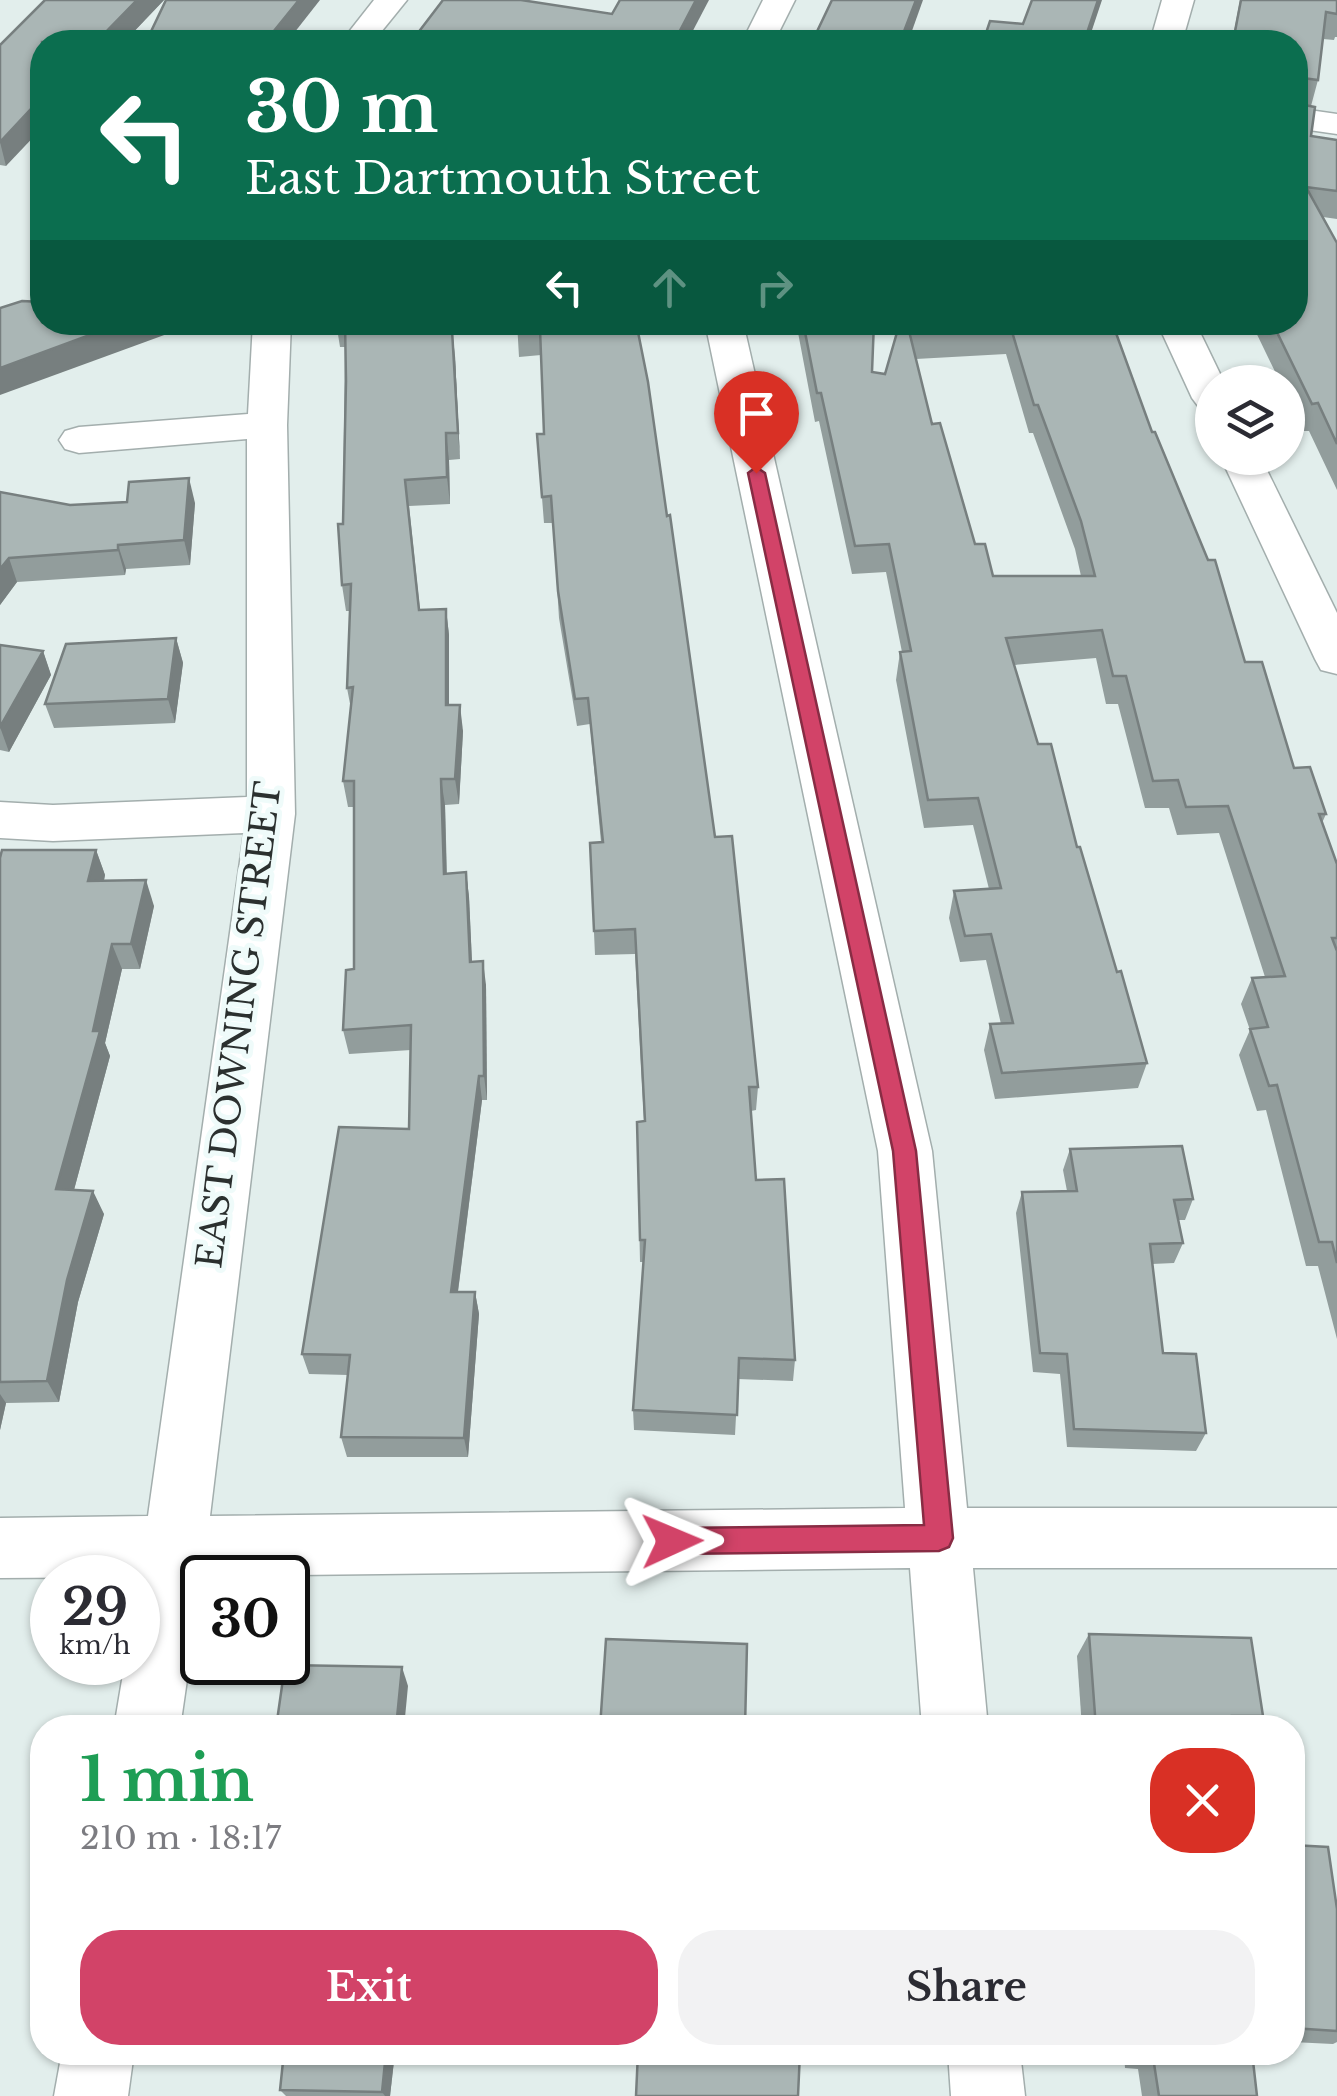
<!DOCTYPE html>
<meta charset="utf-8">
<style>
body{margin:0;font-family:"Libre Baskerville",serif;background:#f2f2f3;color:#2b2b33;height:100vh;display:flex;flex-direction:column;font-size:38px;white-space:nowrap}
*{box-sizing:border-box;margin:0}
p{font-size:32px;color:#7c7c81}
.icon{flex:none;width:55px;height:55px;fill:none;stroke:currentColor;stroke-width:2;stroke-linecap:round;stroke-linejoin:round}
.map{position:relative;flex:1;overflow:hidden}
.panel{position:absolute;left:30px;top:1715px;width:1275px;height:350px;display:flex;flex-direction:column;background:#fff;border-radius:40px;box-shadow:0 2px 8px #0004}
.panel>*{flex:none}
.guide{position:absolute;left:30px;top:30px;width:1278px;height:305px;border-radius:40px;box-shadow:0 2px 8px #0004;background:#0b6e4f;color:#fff;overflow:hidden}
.tools{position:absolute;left:1195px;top:365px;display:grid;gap:20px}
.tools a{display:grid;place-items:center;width:110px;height:110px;border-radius:50%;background:#fff;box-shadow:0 2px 8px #0004;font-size:50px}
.speed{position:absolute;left:30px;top:1555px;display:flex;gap:20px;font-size:50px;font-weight:700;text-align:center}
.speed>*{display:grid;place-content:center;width:130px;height:130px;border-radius:50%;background:#fff;box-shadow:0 2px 8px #0004;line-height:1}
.speed small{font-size:25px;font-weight:400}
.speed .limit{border:5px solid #111;border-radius:15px;background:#fff;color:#111}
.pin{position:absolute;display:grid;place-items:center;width:85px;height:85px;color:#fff;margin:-102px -42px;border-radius:50% 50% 50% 0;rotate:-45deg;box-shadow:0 0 10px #0007}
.pin .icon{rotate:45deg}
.me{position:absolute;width:110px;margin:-55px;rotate:89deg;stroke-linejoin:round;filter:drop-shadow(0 0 8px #0008)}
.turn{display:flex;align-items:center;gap:35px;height:210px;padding:0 50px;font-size:45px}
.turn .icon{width:130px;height:130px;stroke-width:2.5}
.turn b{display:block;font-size:70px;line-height:85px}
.lanes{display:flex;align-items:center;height:95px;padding:0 50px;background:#0003;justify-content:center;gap:50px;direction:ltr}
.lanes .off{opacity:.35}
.round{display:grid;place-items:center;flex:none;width:105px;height:105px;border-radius:40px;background:#f2f2f3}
.headline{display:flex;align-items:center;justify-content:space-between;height:170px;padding:0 50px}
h1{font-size:60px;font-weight:700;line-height:75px;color:#1e9e55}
.action{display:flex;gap:20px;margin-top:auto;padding:20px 50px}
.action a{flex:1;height:115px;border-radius:40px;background:#d24368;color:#fff;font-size:40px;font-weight:700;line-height:115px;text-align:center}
.action a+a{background:#f2f2f3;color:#2b2b33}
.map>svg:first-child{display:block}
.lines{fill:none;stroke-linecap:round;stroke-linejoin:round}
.minor-casing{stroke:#a3aead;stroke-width:3}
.minor{fill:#fff;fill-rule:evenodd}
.wall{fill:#929d9c;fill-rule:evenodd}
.shaded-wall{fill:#777f7f}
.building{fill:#aab6b5;stroke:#777f7f;stroke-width:2.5;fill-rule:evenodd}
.route{fill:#d24368;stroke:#882c44;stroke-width:2.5}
.labels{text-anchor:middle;stroke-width:10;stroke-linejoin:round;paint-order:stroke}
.street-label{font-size:35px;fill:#2b302f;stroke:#effbfa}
</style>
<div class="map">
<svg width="1337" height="2096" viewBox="0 0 1337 2096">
<rect width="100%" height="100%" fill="#e2eeec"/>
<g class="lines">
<g class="minor-casing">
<g id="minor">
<path d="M374,0H407L373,42H341Z"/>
<path d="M763,0H795L774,42H742Z"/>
<path d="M1162,0H1194L1182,42H1150Z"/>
<path d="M1295,108L1337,114V134L1295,128Z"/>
<path d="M253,322H291L287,425L295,814L210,1516L905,1508L878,1151L705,322H743L932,1151L967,1508H1337V1568H973L988,1728H922L910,1568L202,1576L180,1728H114L125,1662H138L139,1577L0,1578V1518L148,1516L244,833L53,841L0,838V802L53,805L247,797V439L79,453L65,449L59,440L65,431L79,427L248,414Z"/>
<path d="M1157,322H1195L1224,382H1212V410L1198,406L1192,398Z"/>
<path d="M1221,458H1261L1337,613V674L1321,670L1315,659Z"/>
<path d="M62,2052H134L128,2096H54Z"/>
<path d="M948,2052H1020L1025,2096H951Z"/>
</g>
</g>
<use href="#minor" class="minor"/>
</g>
<g class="wall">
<path d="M45,0H164L124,42H42L6,166L0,165V45Z"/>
<path d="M1240,0H1337V37H1335L1334,40L1323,39L1318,80L1311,106V136L1337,140V219L1323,217L1337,243V490L1309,431H1304L1288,397V382H1280L1251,322H1295V42H1232Z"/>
<path d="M336,322H432V331L455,356L460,459L449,460L450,504L409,506L420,610L446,609L449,635V705L463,731L459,804L445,805L447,873L466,872L469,897L472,961L486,985L487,1100H482L458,1292H475L479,1314L468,1457H347L341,1437L348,1375L309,1374L302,1354L409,1129L411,1050L349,1054L343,1030L354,969V807H348L343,781L351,709L347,688L350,611H346L342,585L345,347H340Z"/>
<path d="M517,322H636L715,837L758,1087L756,1110L751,1111L756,1180L795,1360L793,1381L738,1379L735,1435L634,1430L633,1410L643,1262H640L637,1122L644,1121L635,954L595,955L590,843L601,842L590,724L577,726L559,618L553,523H544L537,434H544L541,355L519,357Z"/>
<path d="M796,322H874L872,372L885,374L900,322H1112L1152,432L1245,662L1294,768L1326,814L1322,823L1337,864V1339L1318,1266H1306L1266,1110L1257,1111L1239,1055L1250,1030L1241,1004L1252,978L1265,977L1219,833L1177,835L1169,808H1145L1118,704H1106L1096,658L1014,665L1038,744L1077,847L1147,1063L1138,1088L995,1099L984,1050L990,1024H1001L986,960L960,962L949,918L954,891L989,889L973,825L924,828L896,680L900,652H902L886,572L852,574L819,421L815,422ZM1006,354L1029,433H1033L1075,549L1081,576H993L975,544L932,424L916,359Z"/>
<path d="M0,492L70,505L195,503L190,565L126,569L125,575L17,582L0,605Z"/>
<path d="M176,638L183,663L175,723L54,728L45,704Z"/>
<path d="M0,645L43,651L51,675L9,752L0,750Z"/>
<path d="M96,850L105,875L104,881L154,906L140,969H122L105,1043L110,1056L74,1190L104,1214L78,1302L59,1402L6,1403L0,1430V858Z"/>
<path d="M1070,1149L1193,1199L1185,1220H1178L1183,1243L1174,1263L1152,1264L1163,1353L1206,1433L1196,1451L1067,1447L1060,1374L1033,1372L1016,1213L1022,1192L1067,1191L1063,1170Z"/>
<path d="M1089,1634L1263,1716L1254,1728H1082L1077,1656Z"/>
<path d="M1292,1845L1337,1909V2042L1333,2044L1292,2042Z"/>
<path d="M284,2052H395L390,2096H286L280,2090Z"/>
<path d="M638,2052H823L819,2062Z"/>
<path d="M1124,2052H1252L1257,2096H1142L1138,2069L1125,2068Z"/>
</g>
<g class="shaded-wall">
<path d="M137,0H164L124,42H96Z"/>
<path d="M299,0H320L287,42H265Z"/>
<path d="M696,0H709L687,42H674Z"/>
<path d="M916,0H923L908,42H900Z"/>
<path d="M1098,0H1102L1088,42H1083Z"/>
<path d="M42,97V128L6,166L0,142Z"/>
<path d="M125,322H164L167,334L0,395V368Z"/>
<path d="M452,330L455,356L460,459L458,433Z"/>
<path d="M446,433L449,460L450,504L447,477Z"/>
<path d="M189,478L195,503L190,565L184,540Z"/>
<path d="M118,545L126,569L125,575L118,550Z"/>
<path d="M9,558L17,582L0,605V569Z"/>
<path d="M446,609L449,635V731L446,705Z"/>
<path d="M176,638L183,663L175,723L168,699Z"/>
<path d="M43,651L51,675L9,752L0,727Z"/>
<path d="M460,705L463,731L459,804L455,779Z"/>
<path d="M441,779L445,805L447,899L444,874Z"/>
<path d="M96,850L105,875L98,906L88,881Z"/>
<path d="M466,872L469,897L473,986L470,962Z"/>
<path d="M146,880L154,906L140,969L131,944Z"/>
<path d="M112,944L122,969L105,1043L110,1056L68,1212L56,1189Z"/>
<path d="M483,961L486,985L487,1100L484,1076Z"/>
<path d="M479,1076L482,1100L455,1314L451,1292Z"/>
<path d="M93,1191L104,1214L78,1302L59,1402L47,1381L67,1280Z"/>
<path d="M475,1292L479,1314L468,1457L464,1438Z"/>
<path d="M0,1394L6,1403L0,1430Z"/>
<path d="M402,1667L408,1686L404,1728H396Z"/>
<path d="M386,2052H395L390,2096H385L382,2092Z"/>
</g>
<g class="building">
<path d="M45,0H137L96,42H42V97L0,142V45Z"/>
<path d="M166,0H299L265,42H146Z"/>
<path d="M443,0H521L612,14L620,0H696L674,42H411Z"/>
<path d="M832,0H916L900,42L886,41V42H812Z"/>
<path d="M1032,0H1098L1084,42H1086H983L990,21L1023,24Z"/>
<path d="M1241,0H1337V14L1326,12L1318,80L1303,78L1298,82L1299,104L1315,107L1311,136L1337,140V191L1306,187L1337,243V444L1318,403L1312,404L1272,322H1295V42H1233Z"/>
<path d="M22,301L42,302V322H125L0,368V308Z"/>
<path d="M345,322H431L432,331L452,330L458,433H446L447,477L405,480L419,610L446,609V705H460L455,779H441L444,874L466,872L470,962L483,961L484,1076H479L451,1292H475L464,1438L341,1437L350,1355L302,1354L339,1127L409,1129L411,1025L343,1030L346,970L354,969V781H343L353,687L347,688L351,584L342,585L338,524H343L346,381Z"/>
<path d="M517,322H636L648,382L667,516L670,515L715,837L732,836L758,1087H749L756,1180L784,1179L795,1360L739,1358L737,1415L633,1410L645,1240H640L637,1122L645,1121L635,929L594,931L590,843L603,842L588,698L575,699L558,591L551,496L542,497L537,434H544L540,329L517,330Z"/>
<path d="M803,322H874L872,372L885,374L900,322H1112L1152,432H1155L1208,560H1215L1245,662H1262L1294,768L1310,767L1326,814H1319L1337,864V938H1332L1337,951V1263L1332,1242H1319L1277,1085L1269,1086L1250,1029L1268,1027L1252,978L1285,976L1228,806L1186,807L1178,780L1153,781L1126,676H1113L1102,630L1006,638L1038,744H1051L1077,847H1080L1117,972L1121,971L1147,1063L1002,1073L990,1024L1013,1023L991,934L965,936L954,891L1001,888L978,798L928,800L900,652L911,651L889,544L855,546L821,393H817ZM1010,325L1034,405H1038L1081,521L1095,576H993L985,544H975L940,423L932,424L909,331Z"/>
<path d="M189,478L184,540L118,545V550L9,558L0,569V492L70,505L127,502L129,482Z"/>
<path d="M176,638L168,699L45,704L66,644Z"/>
<path d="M0,645L43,651L0,727Z"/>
<path d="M2,850H96L88,881L146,880L131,944H112L93,1031H100L56,1189L93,1191L67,1280L47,1381L0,1382V858Z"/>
<path d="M1182,1146L1193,1199L1174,1200L1183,1243L1150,1244L1163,1353L1196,1354L1206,1433L1074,1429L1067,1354L1040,1353L1022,1192L1077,1191L1070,1149Z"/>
<path d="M1089,1634L1251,1638L1263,1716H1232L1234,1728H1096Z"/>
<path d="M606,1639L747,1644L745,1728H600Z"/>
<path d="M285,1665L402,1667L396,1728H259L260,1720L277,1721Z"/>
<path d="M1292,1845L1328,1847L1337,1909V2031L1292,2028Z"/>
<path d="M284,2052H386L382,2092L280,2090Z"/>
<path d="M638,2052H800L798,2096H636Z"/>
<path d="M1139,2052H1252L1257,2096H1159L1153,2057L1139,2056Z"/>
</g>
<path class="route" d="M756,467L765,473L916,1151L953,1538L949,1547L939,1551L672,1554L662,1550L658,1541L662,1532L672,1528L924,1525L893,1151L748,473Z"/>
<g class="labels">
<g class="street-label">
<text transform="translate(239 1025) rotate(-83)" y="12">EAST DOWNING STREET</text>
</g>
</g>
</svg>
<div class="tools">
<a><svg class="icon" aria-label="layers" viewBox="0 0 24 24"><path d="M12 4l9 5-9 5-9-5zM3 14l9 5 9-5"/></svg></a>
</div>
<div class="speed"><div>29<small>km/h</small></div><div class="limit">30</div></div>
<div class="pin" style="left:756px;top:473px;background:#d93025"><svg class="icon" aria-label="arrive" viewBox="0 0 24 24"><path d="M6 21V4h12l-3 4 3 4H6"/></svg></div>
<svg class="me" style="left:672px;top:1541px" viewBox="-20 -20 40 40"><path d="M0-17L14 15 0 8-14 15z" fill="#d24368" stroke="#fff" stroke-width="4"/></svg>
<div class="guide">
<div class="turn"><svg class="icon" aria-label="left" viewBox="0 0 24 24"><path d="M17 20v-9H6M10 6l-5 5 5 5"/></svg><div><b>30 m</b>East Dartmouth Street</div></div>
<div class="lanes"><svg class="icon" aria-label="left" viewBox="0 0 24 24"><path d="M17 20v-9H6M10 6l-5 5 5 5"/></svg><svg class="icon off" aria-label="ahead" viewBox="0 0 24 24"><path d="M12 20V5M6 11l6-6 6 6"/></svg><svg class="icon off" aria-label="right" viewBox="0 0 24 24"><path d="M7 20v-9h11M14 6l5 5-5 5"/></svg></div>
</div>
<section class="panel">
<div class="headline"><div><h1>1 min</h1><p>210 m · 18:17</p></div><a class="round" style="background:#d93025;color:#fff"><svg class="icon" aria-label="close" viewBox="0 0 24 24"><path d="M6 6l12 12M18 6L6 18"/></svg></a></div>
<div class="action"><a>Exit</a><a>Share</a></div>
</section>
</div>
